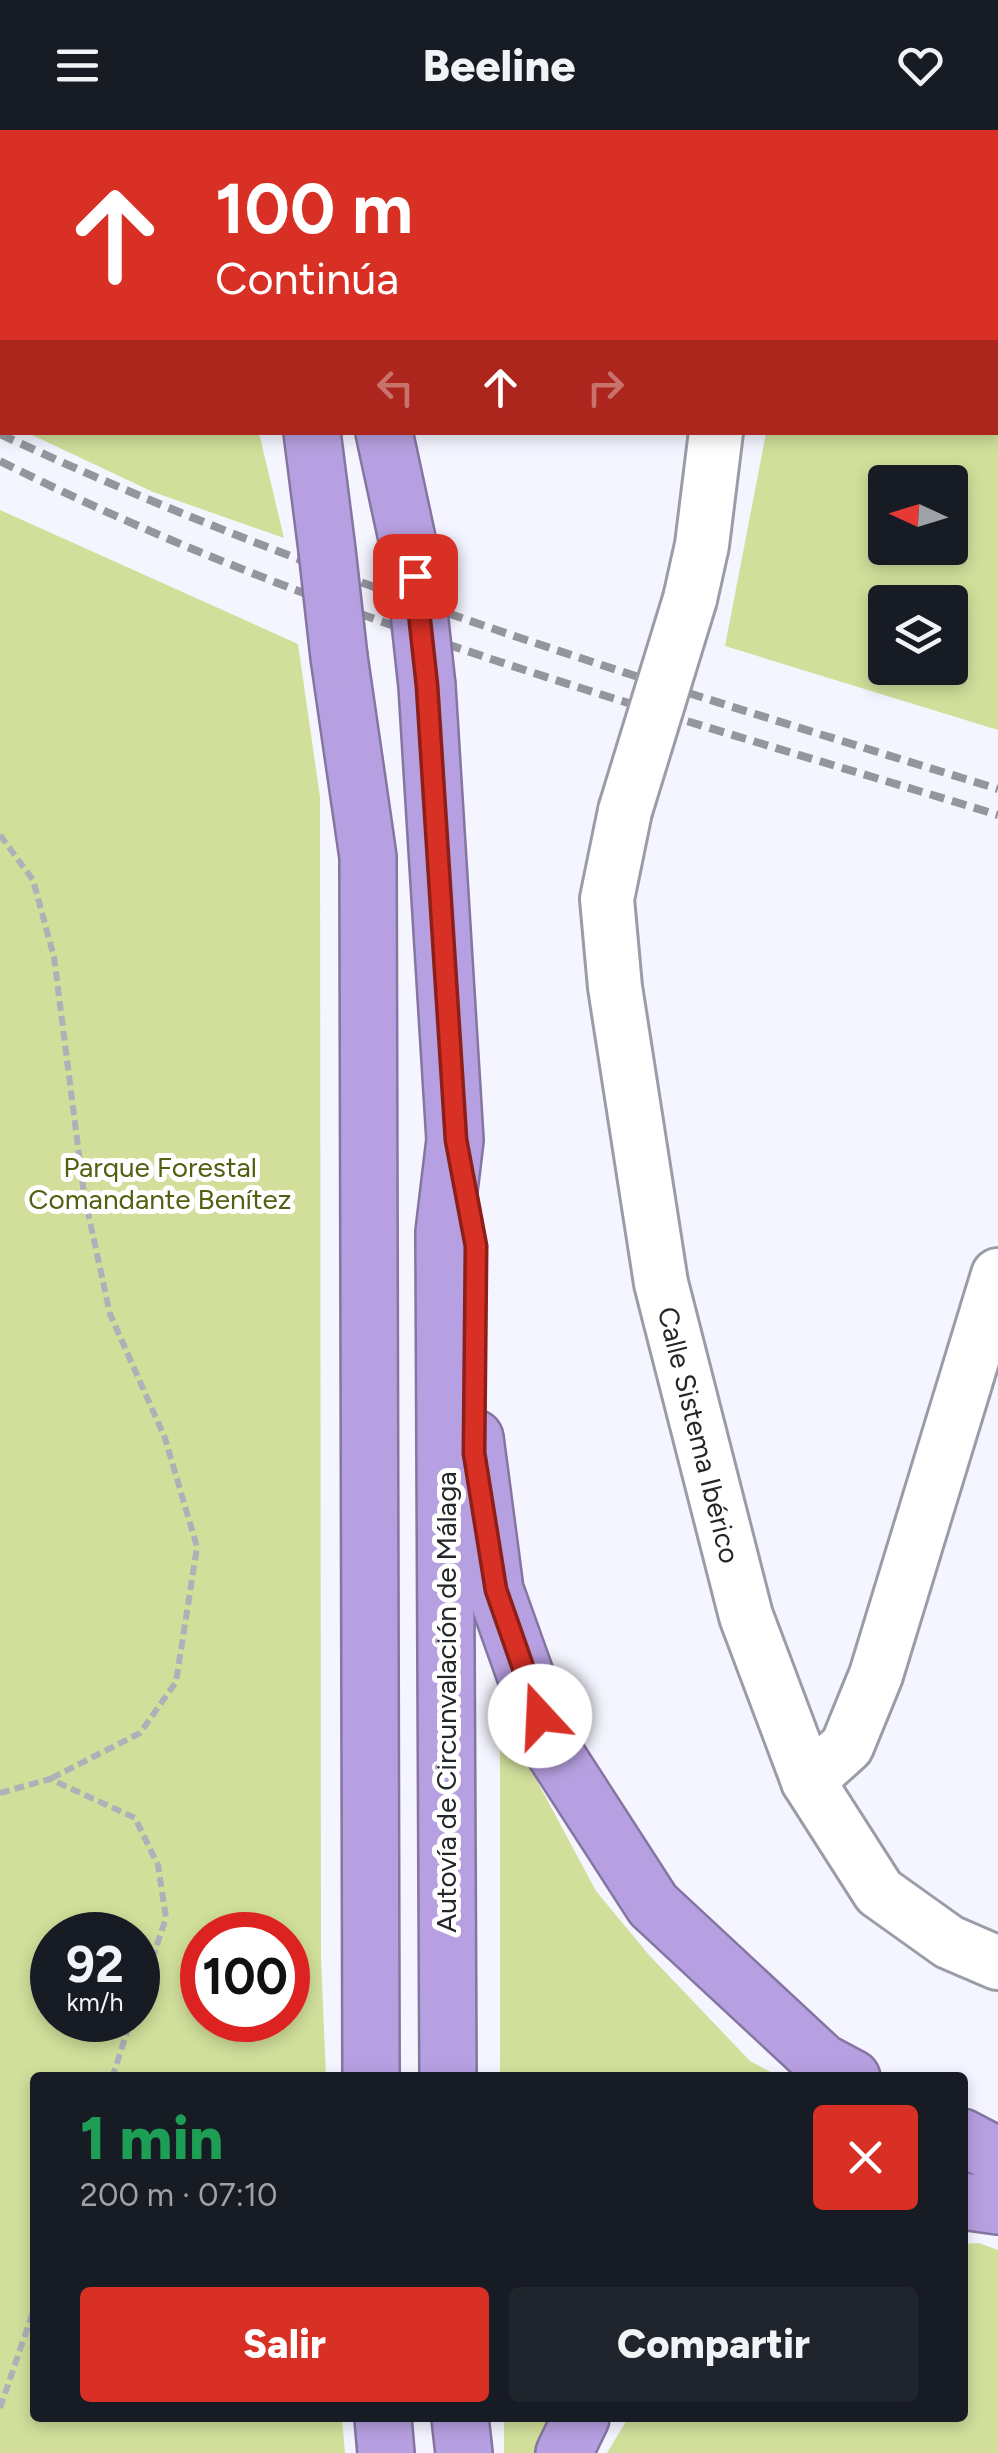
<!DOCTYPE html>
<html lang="es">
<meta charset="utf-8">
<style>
body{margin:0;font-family:Figtree,sans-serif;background:#20242c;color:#f1f3f6;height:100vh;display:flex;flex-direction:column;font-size:38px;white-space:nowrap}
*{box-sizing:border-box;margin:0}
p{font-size:32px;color:#9ea1a6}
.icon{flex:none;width:55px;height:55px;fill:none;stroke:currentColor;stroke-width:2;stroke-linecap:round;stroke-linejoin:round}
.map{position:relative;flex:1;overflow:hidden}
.panel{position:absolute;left:30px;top:1942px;width:938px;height:350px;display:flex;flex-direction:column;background:#171b24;border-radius:10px;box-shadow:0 5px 15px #0003}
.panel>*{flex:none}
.guide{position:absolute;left:0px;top:0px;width:1000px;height:305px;box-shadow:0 5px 15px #0003;background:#d93025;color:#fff;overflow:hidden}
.needle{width:65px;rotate:274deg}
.fabs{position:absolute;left:868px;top:335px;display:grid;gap:20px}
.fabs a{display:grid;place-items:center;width:100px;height:100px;border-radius:10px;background:#171b24;box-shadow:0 5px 15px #0003;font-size:50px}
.speed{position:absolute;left:30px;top:1782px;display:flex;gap:20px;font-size:50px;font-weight:700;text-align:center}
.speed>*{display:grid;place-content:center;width:130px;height:130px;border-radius:50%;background:#171b24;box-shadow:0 5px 15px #0003;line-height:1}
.speed small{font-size:25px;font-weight:400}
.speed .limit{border:15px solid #d22;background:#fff;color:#111}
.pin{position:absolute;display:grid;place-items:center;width:85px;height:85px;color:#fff;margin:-42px;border-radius:20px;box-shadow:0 5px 15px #0006}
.me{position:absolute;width:110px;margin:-55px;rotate:340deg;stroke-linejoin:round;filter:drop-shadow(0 0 8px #0008)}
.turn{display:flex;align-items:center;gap:35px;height:210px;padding:0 50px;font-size:45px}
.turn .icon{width:130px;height:130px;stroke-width:2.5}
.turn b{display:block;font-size:70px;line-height:85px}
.lanes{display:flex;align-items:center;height:95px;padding:0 50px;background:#0003;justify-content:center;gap:50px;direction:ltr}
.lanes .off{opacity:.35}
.round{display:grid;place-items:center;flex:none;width:105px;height:105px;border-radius:10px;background:#20242c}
.summary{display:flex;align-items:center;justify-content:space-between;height:170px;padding:0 50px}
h1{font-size:60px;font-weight:800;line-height:75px;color:#1e9e55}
.button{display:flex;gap:20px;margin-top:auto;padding:20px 50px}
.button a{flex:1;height:115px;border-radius:10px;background:#d93025;color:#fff;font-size:40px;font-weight:800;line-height:115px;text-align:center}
.button a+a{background:#20242c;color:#f1f3f6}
header{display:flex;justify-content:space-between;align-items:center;height:130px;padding:0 50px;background:#171b24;font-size:45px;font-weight:800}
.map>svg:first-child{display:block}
.green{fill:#d1df9b;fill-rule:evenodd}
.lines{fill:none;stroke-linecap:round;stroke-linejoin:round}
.minor-casing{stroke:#9a9ca7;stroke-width:58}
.highway-casing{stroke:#8475a1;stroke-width:60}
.path{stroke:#afb0b8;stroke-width:6;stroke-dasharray:10 5;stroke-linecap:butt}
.minor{stroke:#fff;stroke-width:52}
.highway{stroke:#b7a0e1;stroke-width:55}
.rail{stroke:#95969d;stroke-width:8;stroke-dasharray:15 8;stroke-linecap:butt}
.minor-bridge-casing{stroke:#9a9ca7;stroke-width:58;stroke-linecap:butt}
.highway-bridge-casing{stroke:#8475a1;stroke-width:60;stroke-linecap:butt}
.minor-bridge{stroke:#fff;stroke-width:52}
.highway-bridge{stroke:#b7a0e1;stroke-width:55}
.route-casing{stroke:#8d1f18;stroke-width:25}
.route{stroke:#d93025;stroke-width:18}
.labels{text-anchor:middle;stroke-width:10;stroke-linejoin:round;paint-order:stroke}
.park-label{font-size:28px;fill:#545f12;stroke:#fff}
.street-label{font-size:28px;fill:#25262a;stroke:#fff}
</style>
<header><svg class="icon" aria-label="menu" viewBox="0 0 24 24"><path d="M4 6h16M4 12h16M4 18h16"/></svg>Beeline<svg class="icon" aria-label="heart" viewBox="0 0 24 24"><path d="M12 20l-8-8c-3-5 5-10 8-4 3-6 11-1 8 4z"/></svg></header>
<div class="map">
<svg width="998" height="2323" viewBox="0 0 998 2323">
<rect width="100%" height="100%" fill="#f4f5ff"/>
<g class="green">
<path d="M0,0L163,2H2V290Z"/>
<path d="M712,0H988L990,2H713Z"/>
<path d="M998,15V600L725,516L766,303L998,302ZM885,352H950V418H885ZM885,472H950V538H885Z"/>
<path d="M28,303H259L284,408L153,362Z"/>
<path d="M0,380L298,514L320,667L321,1829L326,1947L35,1948V2288H342L345,2323H0ZM52,1805H138V1890H52ZM202,1805H288V1890H202Z"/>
<path d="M500,1553L529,1636L596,1761L649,1825L750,1931L780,1947H500Z"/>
<path d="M979,2113L998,2120V2323H607L628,2288H962L963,2114Z"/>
<path d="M504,2288H548L534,2323H504Z"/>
</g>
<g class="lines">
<g class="minor-casing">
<g id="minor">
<path d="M672,0L673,2"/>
<path d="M690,469L702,415L716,302"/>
<path d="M625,681L607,769L615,857L661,1153L746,1486L808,1651L879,1762L949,1812L998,1833"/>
<path d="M808,1651L847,1616L876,1545L998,1145"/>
</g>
</g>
<g class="highway-casing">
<g id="highway">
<path d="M220,0L221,2"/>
<path d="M297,0L298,2"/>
<path d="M312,302L327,420"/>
<path d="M384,302L415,446"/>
<path d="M339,527L368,727L371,1948"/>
<path d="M427,556L455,1010L444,1102L448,1948"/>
<path d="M475,1308L495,1460L551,1617L653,1775L822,1932L852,1948"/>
<path d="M962,2007L998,2026"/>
<path d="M962,2071L998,2076"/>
<path d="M383,2288L386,2323"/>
<path d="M460,2288L464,2323"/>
<path d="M564,2323L581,2288"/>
</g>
</g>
<g class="path">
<path d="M0,705L33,750L54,827L84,1064L110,1184L165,1308L197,1417L176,1552L140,1603L50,1649"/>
<path d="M0,1663L50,1649L135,1688L158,1735L166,1788L138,1871"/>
<path d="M112,1948L131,1890"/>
<path d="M0,2278L35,2176"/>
</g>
<use href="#minor" class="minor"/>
<use href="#highway" class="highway"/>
<g class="rail">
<path d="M0,304C322,454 660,555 998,659"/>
<path d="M0,331C315,490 662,582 998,685"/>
</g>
<g class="minor-bridge-casing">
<path id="minor-bridge" d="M625,681L690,469"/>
</g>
<g class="highway-bridge-casing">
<g id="highway-bridge">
<path d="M327,420L339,527"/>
<path d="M415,446L427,556"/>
</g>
</g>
<use href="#minor-bridge" class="minor-bridge"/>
<use href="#highway-bridge" class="highway-bridge"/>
</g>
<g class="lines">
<g class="route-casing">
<path id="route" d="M415,446L427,556L456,1010L476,1116L474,1323L496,1460L540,1586"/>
</g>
<use href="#route" class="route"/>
</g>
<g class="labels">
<g class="park-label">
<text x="160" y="1047">Parque Forestal<tspan x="160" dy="32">Comandante Benítez</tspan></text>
</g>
<g class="street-label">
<text transform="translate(699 1305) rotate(76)" y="10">Calle Sistema Ibérico</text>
<text transform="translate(446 1572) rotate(-90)" y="10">Autovía de Circunvalación de Málaga</text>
</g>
</g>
</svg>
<div class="fabs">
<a><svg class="needle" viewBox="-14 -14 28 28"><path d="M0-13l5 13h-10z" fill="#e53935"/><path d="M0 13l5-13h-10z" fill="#9ea1a6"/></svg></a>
<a><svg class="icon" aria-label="layers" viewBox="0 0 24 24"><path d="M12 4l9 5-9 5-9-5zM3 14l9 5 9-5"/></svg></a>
</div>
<div class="speed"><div>92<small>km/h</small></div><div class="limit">100</div></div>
<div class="pin" style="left:415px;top:446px;background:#d93025"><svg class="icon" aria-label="arrive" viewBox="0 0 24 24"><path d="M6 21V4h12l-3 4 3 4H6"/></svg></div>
<svg class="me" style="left:540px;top:1586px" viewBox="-20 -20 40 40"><circle r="19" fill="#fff"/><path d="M0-13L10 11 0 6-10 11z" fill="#d93025"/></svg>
<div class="guide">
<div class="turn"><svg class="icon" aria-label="ahead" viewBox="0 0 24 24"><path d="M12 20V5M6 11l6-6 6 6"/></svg><div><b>100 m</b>Continúa</div></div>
<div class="lanes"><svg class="icon off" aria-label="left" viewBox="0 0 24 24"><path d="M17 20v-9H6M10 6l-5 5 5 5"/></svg><svg class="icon" aria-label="ahead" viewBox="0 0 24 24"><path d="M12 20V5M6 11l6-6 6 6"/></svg><svg class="icon off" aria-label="right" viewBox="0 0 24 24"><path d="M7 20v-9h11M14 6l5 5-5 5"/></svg></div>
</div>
<section class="panel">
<div class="summary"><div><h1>1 min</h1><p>200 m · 07:10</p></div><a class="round" style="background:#d93025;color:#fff"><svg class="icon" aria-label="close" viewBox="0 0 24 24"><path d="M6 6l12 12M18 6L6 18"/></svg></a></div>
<div class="button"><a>Salir</a><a>Compartir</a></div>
</section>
</div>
